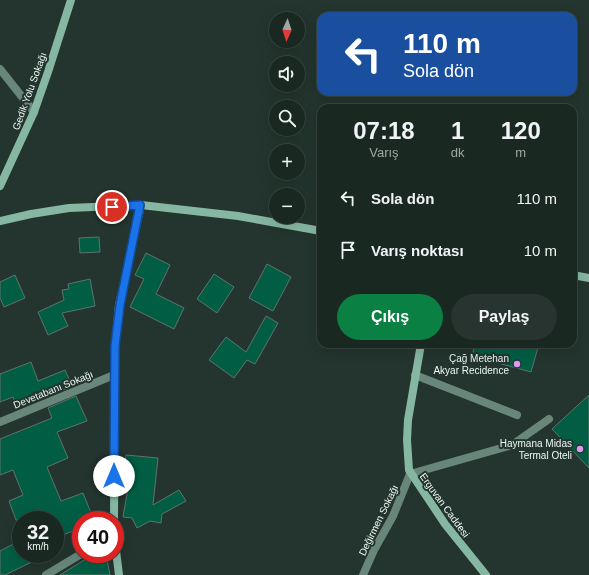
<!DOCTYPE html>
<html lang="tr">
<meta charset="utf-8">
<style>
body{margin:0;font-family:Helvetica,sans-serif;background:#27342f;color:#f1f3f6;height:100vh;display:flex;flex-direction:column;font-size:15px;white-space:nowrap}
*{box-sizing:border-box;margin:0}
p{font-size:13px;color:#9fa6a5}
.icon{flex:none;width:22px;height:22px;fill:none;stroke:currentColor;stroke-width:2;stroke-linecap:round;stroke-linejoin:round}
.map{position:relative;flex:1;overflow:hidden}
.panel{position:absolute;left:317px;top:104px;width:260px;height:244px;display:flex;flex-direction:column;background:#1a2822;border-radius:12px;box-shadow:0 4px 16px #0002,0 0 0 1px #384440}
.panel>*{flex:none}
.guide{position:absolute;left:317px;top:12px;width:260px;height:84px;border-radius:12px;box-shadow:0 4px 16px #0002,0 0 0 1px #384440;background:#1a4fa0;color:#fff;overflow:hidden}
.needle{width:26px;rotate:183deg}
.controls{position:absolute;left:269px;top:12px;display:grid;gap:8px}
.controls a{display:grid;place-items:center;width:36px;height:36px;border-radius:50%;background:#1a2822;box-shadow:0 4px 16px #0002,0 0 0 1px #384440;font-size:20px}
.speed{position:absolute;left:12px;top:511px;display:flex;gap:8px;font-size:20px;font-weight:700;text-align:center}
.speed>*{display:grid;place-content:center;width:52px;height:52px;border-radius:50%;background:#1a2822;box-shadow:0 4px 16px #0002,0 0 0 1px #384440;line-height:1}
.speed small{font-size:10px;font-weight:400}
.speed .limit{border:6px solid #d22;background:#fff;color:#111}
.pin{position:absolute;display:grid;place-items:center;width:34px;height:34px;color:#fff;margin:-17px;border:2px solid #fff;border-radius:50%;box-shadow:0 1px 4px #0007}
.me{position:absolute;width:44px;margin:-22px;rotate:0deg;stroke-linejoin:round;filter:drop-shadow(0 0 3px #0008)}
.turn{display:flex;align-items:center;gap:14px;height:84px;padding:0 20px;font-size:18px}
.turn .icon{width:52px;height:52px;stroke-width:2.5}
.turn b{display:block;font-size:28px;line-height:34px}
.eta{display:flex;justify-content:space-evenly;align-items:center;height:68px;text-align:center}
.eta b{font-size:24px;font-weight:800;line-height:28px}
.button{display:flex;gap:8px;margin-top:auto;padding:8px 20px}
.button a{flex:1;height:46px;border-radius:24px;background:#0b8043;color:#fff;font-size:16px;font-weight:800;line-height:46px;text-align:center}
.button a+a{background:#27342f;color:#f1f3f6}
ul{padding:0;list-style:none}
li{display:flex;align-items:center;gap:12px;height:52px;padding:0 20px}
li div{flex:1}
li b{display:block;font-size:15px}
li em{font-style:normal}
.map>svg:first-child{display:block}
.building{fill:#015e45;stroke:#5f736b}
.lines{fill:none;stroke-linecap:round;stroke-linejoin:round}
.lane{stroke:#68867a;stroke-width:8}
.street{stroke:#68867a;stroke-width:8}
.secondary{stroke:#86b7a3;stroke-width:8}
.route-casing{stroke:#114b97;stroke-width:10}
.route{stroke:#1a73e8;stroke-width:7}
.poi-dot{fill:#dd99f4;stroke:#23352e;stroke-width:1.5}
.labels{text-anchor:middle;stroke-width:4;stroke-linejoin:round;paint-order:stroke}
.street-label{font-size:10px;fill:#edf8f3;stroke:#23352e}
.poi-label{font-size:10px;fill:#edf8f3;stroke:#23352e;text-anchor:end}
</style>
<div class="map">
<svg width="589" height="575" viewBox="0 0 589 575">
<rect width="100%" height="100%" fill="#23352e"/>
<g class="building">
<path d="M99,237L100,252L80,253L79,238Z"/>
<path d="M146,253L170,265L156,294L184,308L174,329L130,307L144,279L135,275Z"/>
<path d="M267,264L291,277L273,311L249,298Z"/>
<path d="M214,274L234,287L217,313L197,299Z"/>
<path d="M15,275L25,298L4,307L0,298V282Z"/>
<path d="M90,279L95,306L62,313L68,326L48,335L38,312L64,300L62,290L69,289L68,284Z"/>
<path d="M266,316L278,323L255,364L247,360L234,378L209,360L226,337L246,352Z"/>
<path d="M475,344H539L531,372L472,356Z"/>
<path d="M31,362L38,381L65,370L72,386L44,398L42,392L15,403L13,397L0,402V374Z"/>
<path d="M589,395V468L552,429Z"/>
<path d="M76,396L87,421L57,432L68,458L47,467L61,501L83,493L91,513L88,514L90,520H81V528L55,538V520H16L9,501L23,495L13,470L0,475V439L52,418L48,408Z"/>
<path d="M126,455L158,458L153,505L179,490L186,501L162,514L161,523L150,521L137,528L132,518L123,517L130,476L123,475Z"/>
<path d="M21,540V554H48L5,575H0V551Z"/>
<path d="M94,554H106L110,575H60Z"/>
</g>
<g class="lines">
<g class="lane">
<path d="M415,375L517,415"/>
<path d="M410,474L512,445L549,419"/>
</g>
<g class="street">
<path d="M0,69L34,112"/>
<path d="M0,422L114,375"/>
<path d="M46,575L81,554"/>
<path d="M363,575L374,550L393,516L410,474"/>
</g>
<g class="secondary">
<path d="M0,186L34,112L48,72L71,0"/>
<path d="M0,221L31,214L69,208L141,205L238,216L321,231"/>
<path d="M573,275L589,278"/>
<path d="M421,344L408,420L407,440L409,470L445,524L486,575"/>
<path d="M114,520L115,346L119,305L141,205"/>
<path d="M115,543L119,575"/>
</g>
</g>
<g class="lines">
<g class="route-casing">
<path id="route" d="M112,207L140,205L120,305L115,346L114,476"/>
</g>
<use href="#route" class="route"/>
</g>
<g class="poi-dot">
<circle cx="517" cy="364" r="4"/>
<circle cx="580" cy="449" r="4"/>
</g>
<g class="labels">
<g class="street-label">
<text transform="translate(29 91) rotate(-70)" y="4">Gedik Yolu Sokağı</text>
<text transform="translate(53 389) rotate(-22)" y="4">Devetabanı Sokağı</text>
<text transform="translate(445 505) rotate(54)" y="4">Erguvan Caddesi</text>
<text transform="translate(378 520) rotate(-64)" y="4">Değirmen Sokağı</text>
</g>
<g class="poi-label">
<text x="509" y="362">Çağ Metehan<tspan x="509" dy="12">Akyar Recidence</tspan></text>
<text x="572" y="447">Haymana Midas<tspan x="572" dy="12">Termal Oteli</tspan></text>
</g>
</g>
</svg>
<div class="controls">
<a><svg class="needle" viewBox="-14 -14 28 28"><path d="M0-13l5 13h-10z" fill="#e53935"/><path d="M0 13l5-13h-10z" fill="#9fa6a5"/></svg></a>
<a><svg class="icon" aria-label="sound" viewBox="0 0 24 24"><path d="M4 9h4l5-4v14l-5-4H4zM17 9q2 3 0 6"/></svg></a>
<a><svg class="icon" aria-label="search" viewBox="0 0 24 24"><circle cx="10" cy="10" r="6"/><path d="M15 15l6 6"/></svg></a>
<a>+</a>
<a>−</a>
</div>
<div class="speed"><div>32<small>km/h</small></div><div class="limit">40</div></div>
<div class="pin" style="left:112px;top:207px;background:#d93025"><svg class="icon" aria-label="arrive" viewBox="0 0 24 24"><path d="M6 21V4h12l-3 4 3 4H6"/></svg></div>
<svg class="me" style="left:114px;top:476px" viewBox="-20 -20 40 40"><circle r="19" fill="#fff"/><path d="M0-13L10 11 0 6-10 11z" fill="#1a73e8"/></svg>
<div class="guide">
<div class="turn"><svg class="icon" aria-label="left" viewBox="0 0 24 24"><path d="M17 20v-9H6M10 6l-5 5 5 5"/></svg><div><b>110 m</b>Sola dön</div></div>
</div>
<section class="panel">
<div class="eta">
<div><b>07:18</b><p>Varış</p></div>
<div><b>1</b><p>dk</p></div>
<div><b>120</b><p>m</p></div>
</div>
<ul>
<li><svg class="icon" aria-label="left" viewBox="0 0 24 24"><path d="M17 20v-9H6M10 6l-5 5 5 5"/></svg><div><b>Sola dön</b></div><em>110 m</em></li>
<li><svg class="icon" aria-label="arrive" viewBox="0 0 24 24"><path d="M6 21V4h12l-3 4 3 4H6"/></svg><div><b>Varış noktası</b></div><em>10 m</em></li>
</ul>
<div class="button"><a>Çıkış</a><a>Paylaş</a></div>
</section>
</div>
